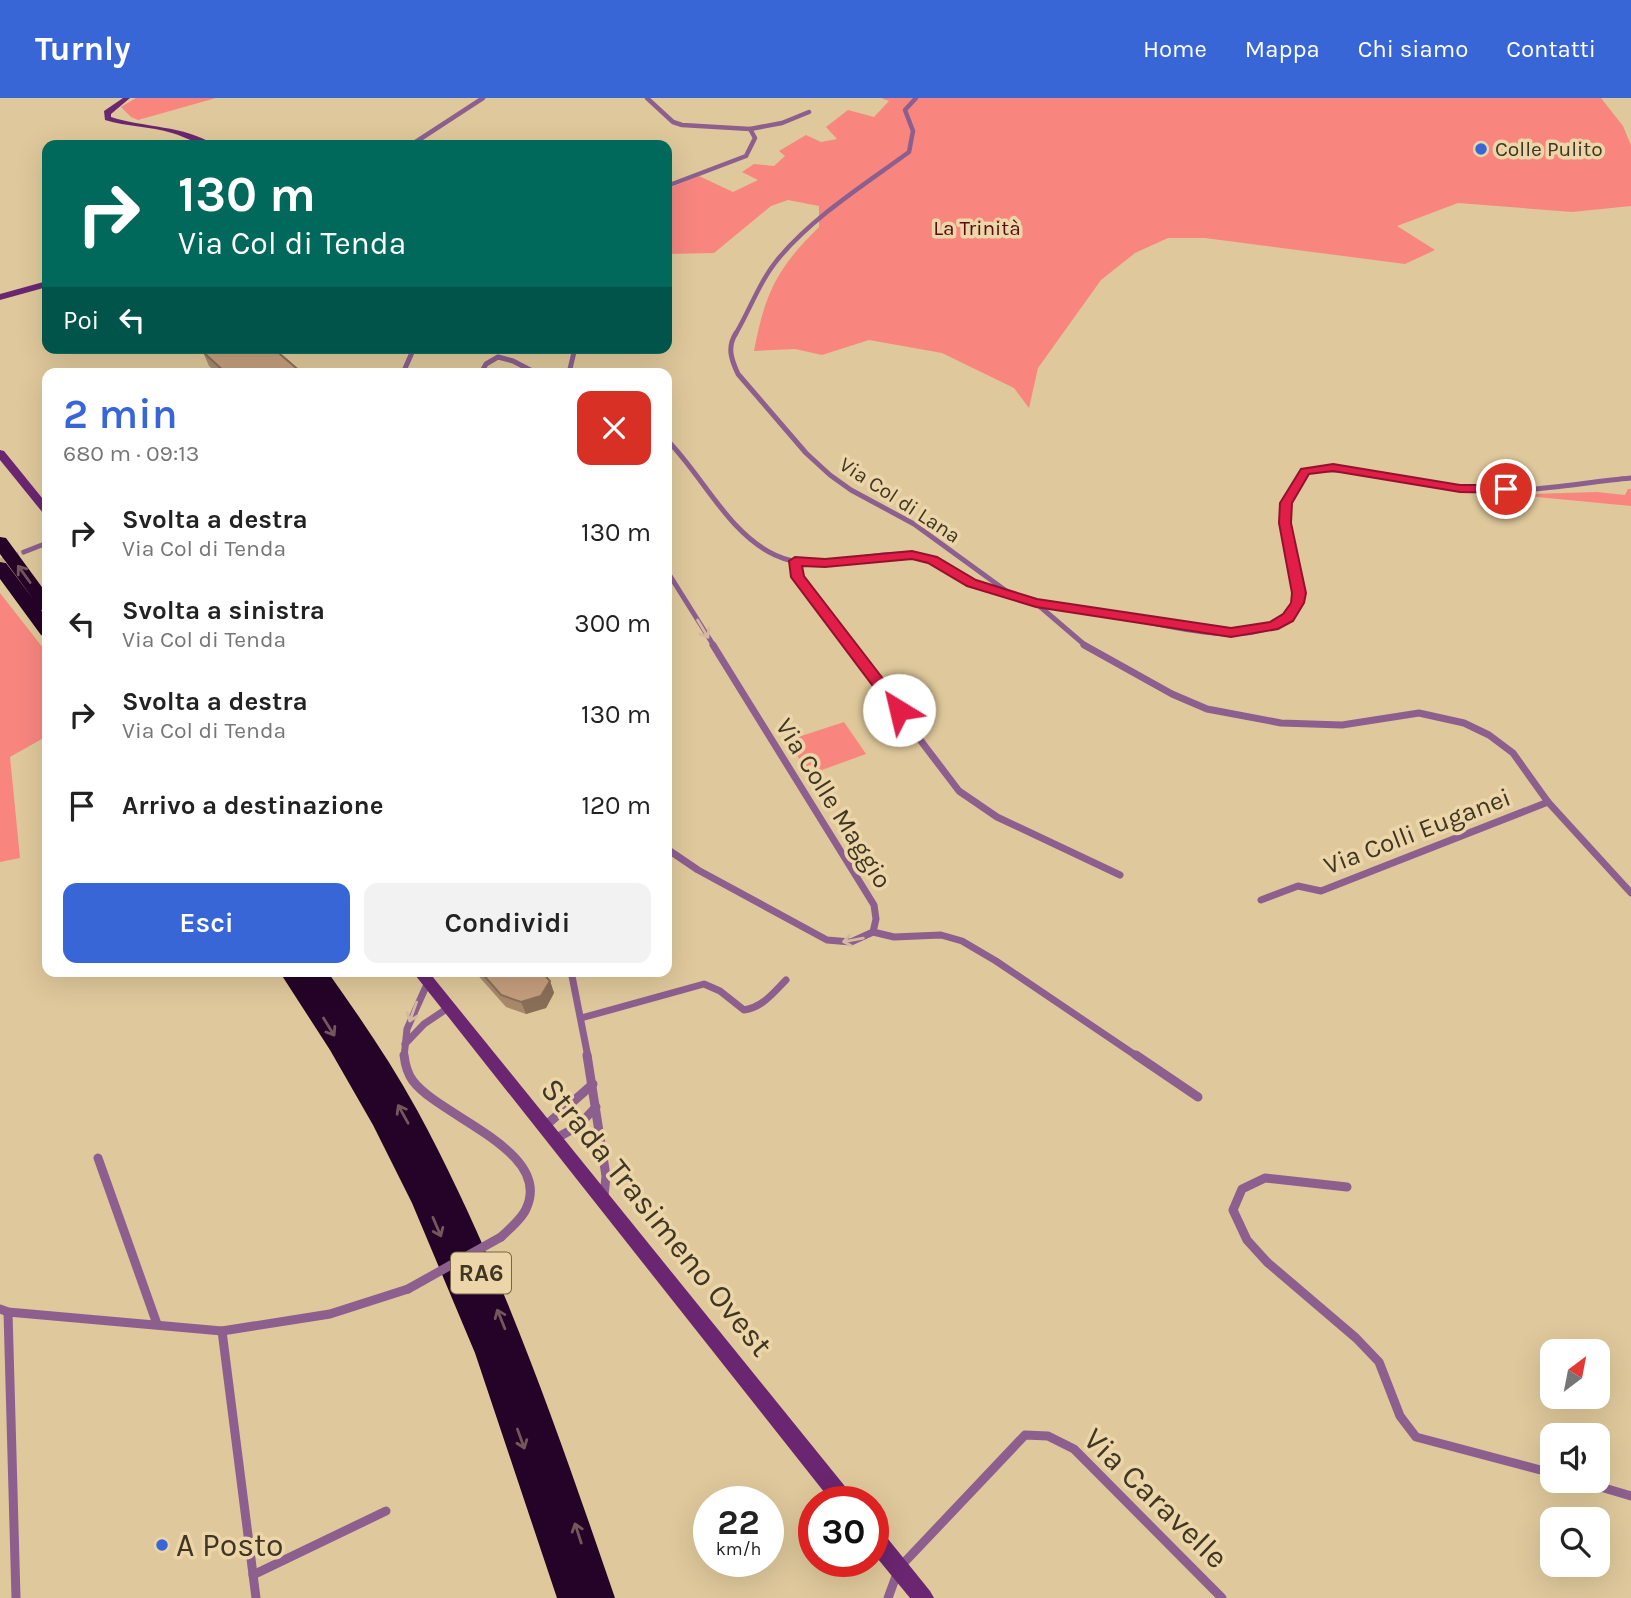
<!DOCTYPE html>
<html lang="it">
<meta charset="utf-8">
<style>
body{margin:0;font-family:Karla,sans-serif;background:#f2f2f2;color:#222;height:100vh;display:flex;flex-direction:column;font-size:26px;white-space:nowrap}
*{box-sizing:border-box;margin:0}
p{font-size:23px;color:#767676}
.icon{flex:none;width:38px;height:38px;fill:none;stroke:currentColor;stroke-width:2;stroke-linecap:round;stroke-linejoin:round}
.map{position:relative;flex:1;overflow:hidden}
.sheet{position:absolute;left:42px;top:270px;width:630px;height:609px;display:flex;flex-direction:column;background:#fff;border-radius:14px;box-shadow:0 7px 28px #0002}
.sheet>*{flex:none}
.hud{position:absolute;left:42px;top:42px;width:630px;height:214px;border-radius:14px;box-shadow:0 7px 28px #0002;background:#00695c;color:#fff;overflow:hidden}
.needle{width:46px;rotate:32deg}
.tools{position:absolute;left:1540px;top:1241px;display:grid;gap:14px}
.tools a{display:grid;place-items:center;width:70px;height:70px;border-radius:14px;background:#fff;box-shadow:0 7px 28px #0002;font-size:35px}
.speed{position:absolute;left:693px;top:1388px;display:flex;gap:14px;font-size:35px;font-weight:700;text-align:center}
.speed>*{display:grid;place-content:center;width:91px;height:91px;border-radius:50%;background:#fff;box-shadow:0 7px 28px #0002;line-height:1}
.speed small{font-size:18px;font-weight:400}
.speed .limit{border:10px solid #d22;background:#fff;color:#111}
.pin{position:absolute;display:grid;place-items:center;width:60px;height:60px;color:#fff;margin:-30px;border:4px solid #fff;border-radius:50%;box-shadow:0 2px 7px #0007}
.me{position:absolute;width:77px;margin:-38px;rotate:324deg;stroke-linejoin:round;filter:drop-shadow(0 0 5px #0008)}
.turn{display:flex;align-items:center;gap:24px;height:147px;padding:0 21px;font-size:32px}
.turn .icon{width:91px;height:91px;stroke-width:2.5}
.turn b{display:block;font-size:49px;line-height:60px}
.then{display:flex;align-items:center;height:66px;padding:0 21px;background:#0003;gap:14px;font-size:26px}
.round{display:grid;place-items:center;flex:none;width:74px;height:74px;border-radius:14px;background:#f2f2f2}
.head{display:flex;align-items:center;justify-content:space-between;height:119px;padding:0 21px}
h1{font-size:42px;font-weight:600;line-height:52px;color:#3866d7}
.primary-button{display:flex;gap:14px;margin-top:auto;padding:14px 21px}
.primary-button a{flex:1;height:80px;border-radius:14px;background:#3866d7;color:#fff;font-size:28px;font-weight:600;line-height:80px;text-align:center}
.primary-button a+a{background:#f2f2f2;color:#222}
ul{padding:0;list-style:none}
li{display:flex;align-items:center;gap:21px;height:91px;padding:0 21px}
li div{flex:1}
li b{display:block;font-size:26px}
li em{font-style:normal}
header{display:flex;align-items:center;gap:42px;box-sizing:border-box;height:98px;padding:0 35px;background:#3866d7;color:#fff}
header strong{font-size:33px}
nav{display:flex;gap:38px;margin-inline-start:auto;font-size:24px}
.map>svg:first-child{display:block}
.green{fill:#f8867f}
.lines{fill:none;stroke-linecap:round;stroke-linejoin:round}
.street-tunnel{stroke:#bfab83;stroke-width:5;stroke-dasharray:5 2.5;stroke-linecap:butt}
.street-far3{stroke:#8c5f8f;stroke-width:4.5}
.street-far2{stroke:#8c5f8f;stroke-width:5}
.street-far1{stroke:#8c5f8f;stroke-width:7}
.street{stroke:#8c5f8f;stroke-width:9}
.secondary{fill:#6a2670;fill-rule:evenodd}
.highway{fill:#250328;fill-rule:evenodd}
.street-bridge{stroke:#8c5f8f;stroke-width:9}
.wall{fill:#a9896c}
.shaded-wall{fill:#8a6f58}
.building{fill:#c59f7d;stroke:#8a6f58;stroke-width:2}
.oneway{stroke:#75575b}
.oneway2{stroke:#d4b8a2}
.route{fill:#e11d48;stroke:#92132f;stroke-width:2}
.poi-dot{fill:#3866d7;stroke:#ecd5a8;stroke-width:2.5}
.labels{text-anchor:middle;stroke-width:7;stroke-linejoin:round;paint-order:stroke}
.far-poi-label{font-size:21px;fill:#3f3623;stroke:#ecd5a8;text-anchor:start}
.far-park-label{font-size:21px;fill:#550d10;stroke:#ecd5a8}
.far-street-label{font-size:21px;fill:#3f3623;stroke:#ecd5a8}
.shield{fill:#ecd5a8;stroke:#73664b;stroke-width:2}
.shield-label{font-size:24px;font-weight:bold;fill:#3f3623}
.street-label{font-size:26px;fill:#3f3623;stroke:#ecd5a8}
.near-street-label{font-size:32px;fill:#3f3623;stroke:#ecd5a8}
.near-poi-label{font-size:32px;fill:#3f3623;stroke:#ecd5a8;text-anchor:start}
</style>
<header>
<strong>Turnly</strong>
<nav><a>Home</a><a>Mappa</a><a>Chi siamo</a><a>Contatti</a></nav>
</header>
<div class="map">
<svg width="1631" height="1500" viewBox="0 0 1631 1500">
<rect width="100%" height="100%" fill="#dfc89b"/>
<g class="green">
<path d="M136,0H216L138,22L131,19L121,9Z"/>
<path d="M881,0H1601L1623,28L1631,47V108L1572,114L1458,105L1397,128L1435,152L1405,166L1205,140H1168L1135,155L1101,182L1038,270L1029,310L1014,290L942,255L869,242L822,257L795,251L754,253C765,195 777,170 819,129V108L788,102L771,108L714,155L667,156V91L699,78L733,94L758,82L742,74L754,66L774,68L785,58L779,53L806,37L821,44L837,41L826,29L848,12L874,19L889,3Z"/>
<path d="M1628,391H1631V408L1537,399L1531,396L1597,394L1625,397Z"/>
<path d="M0,495L47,555V638L10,659L20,760L0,764Z"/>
<path d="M844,624L866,656L808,677L789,642Z"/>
</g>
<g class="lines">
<path class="street-tunnel" d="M0,463L24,454"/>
<g class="street-far3">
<path d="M647,0L673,24L682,27L750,31L755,40L746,58L667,88"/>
<path d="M750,31L782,25L809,14"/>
<path d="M411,47L483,0"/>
<path d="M735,237C750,212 759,184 778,161C814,118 864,87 909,54L913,33L905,12L916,0"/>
</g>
<g class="street-far2">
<path d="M736,235C727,249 731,261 738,276L806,355L830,377L851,392L914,426L1009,495"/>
<path d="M403,275L414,250"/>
<path d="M481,275L486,266L498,259L513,263L536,275"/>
<path d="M569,275L575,250"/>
<path d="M667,342C703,378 728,435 775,457C821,479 870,449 917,458C943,463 964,483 989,491C1029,505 1071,510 1113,517C1159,525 1244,552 1284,522C1313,499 1284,448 1287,416C1288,399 1295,386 1305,373C1357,367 1408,385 1459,391C1515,398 1575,385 1631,380"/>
<path d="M24,454L47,445"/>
<path d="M795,463L797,479L849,548"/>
<path d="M667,473L714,548"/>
<path d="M1037,506L1086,548"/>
</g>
<g class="street-far1">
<path d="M848,547L959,693L997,719L1120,777"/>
<path d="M1084,547L1172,596L1207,611L1281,625L1342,627L1419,615L1464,625L1489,637L1513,655L1548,704L1631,795"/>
<path d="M667,751L698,772L827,842L851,844L873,834L876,821L874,807L713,547"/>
<path d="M1261,802L1298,788L1321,793L1548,704"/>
<path d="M873,834L894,839L941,837L962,843L996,863L1138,959"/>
<path d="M571,873L588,959"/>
<path d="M581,920L704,886L720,893L744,912C763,909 773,895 786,882"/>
<path d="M405,946L424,926L448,910"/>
<path d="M404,959L407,931L428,884"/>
</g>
<g class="street">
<path d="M404,957C405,966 407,975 413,983C440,1019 554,1053 526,1111C522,1121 509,1131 501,1139"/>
<path d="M587,957L606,1078L604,1098"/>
<path d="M1136,957L1198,999"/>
<path d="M544,1029L593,986"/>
<path d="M555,1041L578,1028L596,1009"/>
<path d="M98,1060L157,1226"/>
<path d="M1347,1089L1265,1080L1242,1091L1233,1112L1247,1142L1267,1164L1356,1240L1379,1264L1400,1318L1416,1339L1552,1375"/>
<path d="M0,1211L8,1214L222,1233L330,1216L408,1191"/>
<path d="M8,1214L16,1500"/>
<path d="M222,1233L256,1500"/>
<path d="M1577,1382L1631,1398"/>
<path d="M253,1477L386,1413"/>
<path d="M888,1500L899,1470L1025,1337L1048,1338L1074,1351L1222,1500"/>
</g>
<g class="secondary">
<path d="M123,0H130L111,16V19C145,30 183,27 215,47C199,48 186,39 172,35C150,28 127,29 105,22L104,13Z"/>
<path d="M47,183V189L0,202V196Z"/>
<path d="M0,352L4,353L47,406V416L43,415L0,362Z"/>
<path d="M412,873H428L852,1397L855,1404H832Z"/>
<path d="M873,1428L880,1431L930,1493L934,1500H910L873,1455Z"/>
</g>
<g class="highway">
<path d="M0,439L6,440L47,496V514L41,512L47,521V539L41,537L0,481V464L6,465L34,502L0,456Z"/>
<path d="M279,873H327C359,918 390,963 417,1012C501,1167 558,1334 615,1500H557L475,1255L412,1105L373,1027L330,952Z"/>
</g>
<path class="street-bridge" d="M408,1191L501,1139"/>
</g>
<g class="wall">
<path d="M203,254L302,275H217L209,268Z"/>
<path d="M474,873H541L550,883L554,895L546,910L526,916L506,909Z"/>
</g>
<path class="shaded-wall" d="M550,883L554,895L546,910L526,916L521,904Z"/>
<g class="building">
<path d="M213,250H273L302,275H226L203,254Z"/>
<path d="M480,873H541L550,883L541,898L521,904L501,897Z"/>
</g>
<defs><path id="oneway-shaft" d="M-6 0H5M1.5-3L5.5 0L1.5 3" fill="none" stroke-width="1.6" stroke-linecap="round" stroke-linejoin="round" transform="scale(1.75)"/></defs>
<g class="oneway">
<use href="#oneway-shaft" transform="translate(24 476) rotate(-126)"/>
<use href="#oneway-shaft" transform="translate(329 929) rotate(58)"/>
<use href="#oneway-shaft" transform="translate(403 1016) rotate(-119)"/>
<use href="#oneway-shaft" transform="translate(437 1129) rotate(67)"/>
<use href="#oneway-shaft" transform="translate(501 1221) rotate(-112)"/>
<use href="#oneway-shaft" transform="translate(521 1341) rotate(70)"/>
<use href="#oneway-shaft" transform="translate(578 1435) rotate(-108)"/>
</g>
<g class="oneway2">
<use href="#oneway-shaft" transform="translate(703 531) rotate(59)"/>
<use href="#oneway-shaft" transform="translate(853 842) rotate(170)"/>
<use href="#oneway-shaft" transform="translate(413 914) rotate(110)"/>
</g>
<path class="route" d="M1333,366L1460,387H1506L1512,391L1506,395L1460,394L1333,373L1309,376L1292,405L1291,425L1306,495L1304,505L1293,523L1278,531L1231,539L1036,509L967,488L928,465L912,461L825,469L802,468L804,478L904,608L907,612L899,617L894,616L791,479L789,463L795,459L825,461L912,453L937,459L976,482L1037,501L1231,530L1270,524L1283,516L1291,505L1292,495L1279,425L1280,405L1301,371Z"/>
<g class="poi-dot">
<circle cx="1481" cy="51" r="7"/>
<circle cx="162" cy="1447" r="7"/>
</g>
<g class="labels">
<g class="far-poi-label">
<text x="1495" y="58">Colle Pulito</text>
</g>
<g class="far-park-label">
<text x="977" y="137">La Trinità</text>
</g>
<g class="far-street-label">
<text transform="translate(900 402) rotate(33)" y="7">Via Col di Lana</text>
</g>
<rect class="shield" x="451" y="1154.5" width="60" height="41" rx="5"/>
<g class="shield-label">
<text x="481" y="1183">RA6</text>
</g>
<g class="street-label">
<text transform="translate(834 705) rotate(58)" y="9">Via Colle Maggio</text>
<text transform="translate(1417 733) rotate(-21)" y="9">Via Colli Euganei</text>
</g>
<g class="near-street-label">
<text transform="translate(657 1119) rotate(51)" y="11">Strada Trasimeno Ovest</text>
<text transform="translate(1156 1400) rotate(44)" y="11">Via Caravelle</text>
</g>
<g class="near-poi-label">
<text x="176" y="1458">A Posto</text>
</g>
</g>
</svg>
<div class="tools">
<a><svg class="needle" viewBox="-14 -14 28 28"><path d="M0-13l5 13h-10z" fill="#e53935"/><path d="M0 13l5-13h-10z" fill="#767676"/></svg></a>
<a><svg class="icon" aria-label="sound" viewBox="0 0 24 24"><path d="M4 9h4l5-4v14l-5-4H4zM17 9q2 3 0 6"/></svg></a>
<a><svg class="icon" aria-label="search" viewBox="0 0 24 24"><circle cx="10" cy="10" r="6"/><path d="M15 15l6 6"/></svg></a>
</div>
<div class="speed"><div>22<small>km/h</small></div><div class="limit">30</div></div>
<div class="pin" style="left:1506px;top:391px;background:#d93025"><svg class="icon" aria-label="arrive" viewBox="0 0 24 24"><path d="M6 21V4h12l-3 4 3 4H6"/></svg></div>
<svg class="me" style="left:899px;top:612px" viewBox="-20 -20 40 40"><circle r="19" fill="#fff"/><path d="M0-13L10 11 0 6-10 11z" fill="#e11d48"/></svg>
<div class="hud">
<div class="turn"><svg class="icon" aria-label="right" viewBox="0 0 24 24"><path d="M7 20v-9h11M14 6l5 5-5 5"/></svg><div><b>130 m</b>Via Col di Tenda</div></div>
<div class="then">Poi<svg class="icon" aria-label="left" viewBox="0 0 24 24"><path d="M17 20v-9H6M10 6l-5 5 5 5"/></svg></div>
</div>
<section class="sheet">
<div class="head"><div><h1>2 min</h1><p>680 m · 09:13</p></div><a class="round" style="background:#d93025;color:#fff"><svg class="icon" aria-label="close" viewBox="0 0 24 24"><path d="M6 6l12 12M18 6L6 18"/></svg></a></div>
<ul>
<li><svg class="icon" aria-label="right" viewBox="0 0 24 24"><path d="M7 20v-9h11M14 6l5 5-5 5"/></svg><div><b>Svolta a destra</b><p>Via Col di Tenda</p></div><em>130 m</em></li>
<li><svg class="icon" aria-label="left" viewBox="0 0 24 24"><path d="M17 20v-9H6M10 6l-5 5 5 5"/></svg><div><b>Svolta a sinistra</b><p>Via Col di Tenda</p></div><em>300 m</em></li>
<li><svg class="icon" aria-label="right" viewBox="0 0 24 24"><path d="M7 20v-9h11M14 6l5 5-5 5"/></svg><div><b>Svolta a destra</b><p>Via Col di Tenda</p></div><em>130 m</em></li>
<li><svg class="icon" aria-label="arrive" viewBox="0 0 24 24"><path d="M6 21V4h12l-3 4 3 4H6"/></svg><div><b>Arrivo a destinazione</b></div><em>120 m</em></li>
</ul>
<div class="primary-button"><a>Esci</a><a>Condividi</a></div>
</section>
</div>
